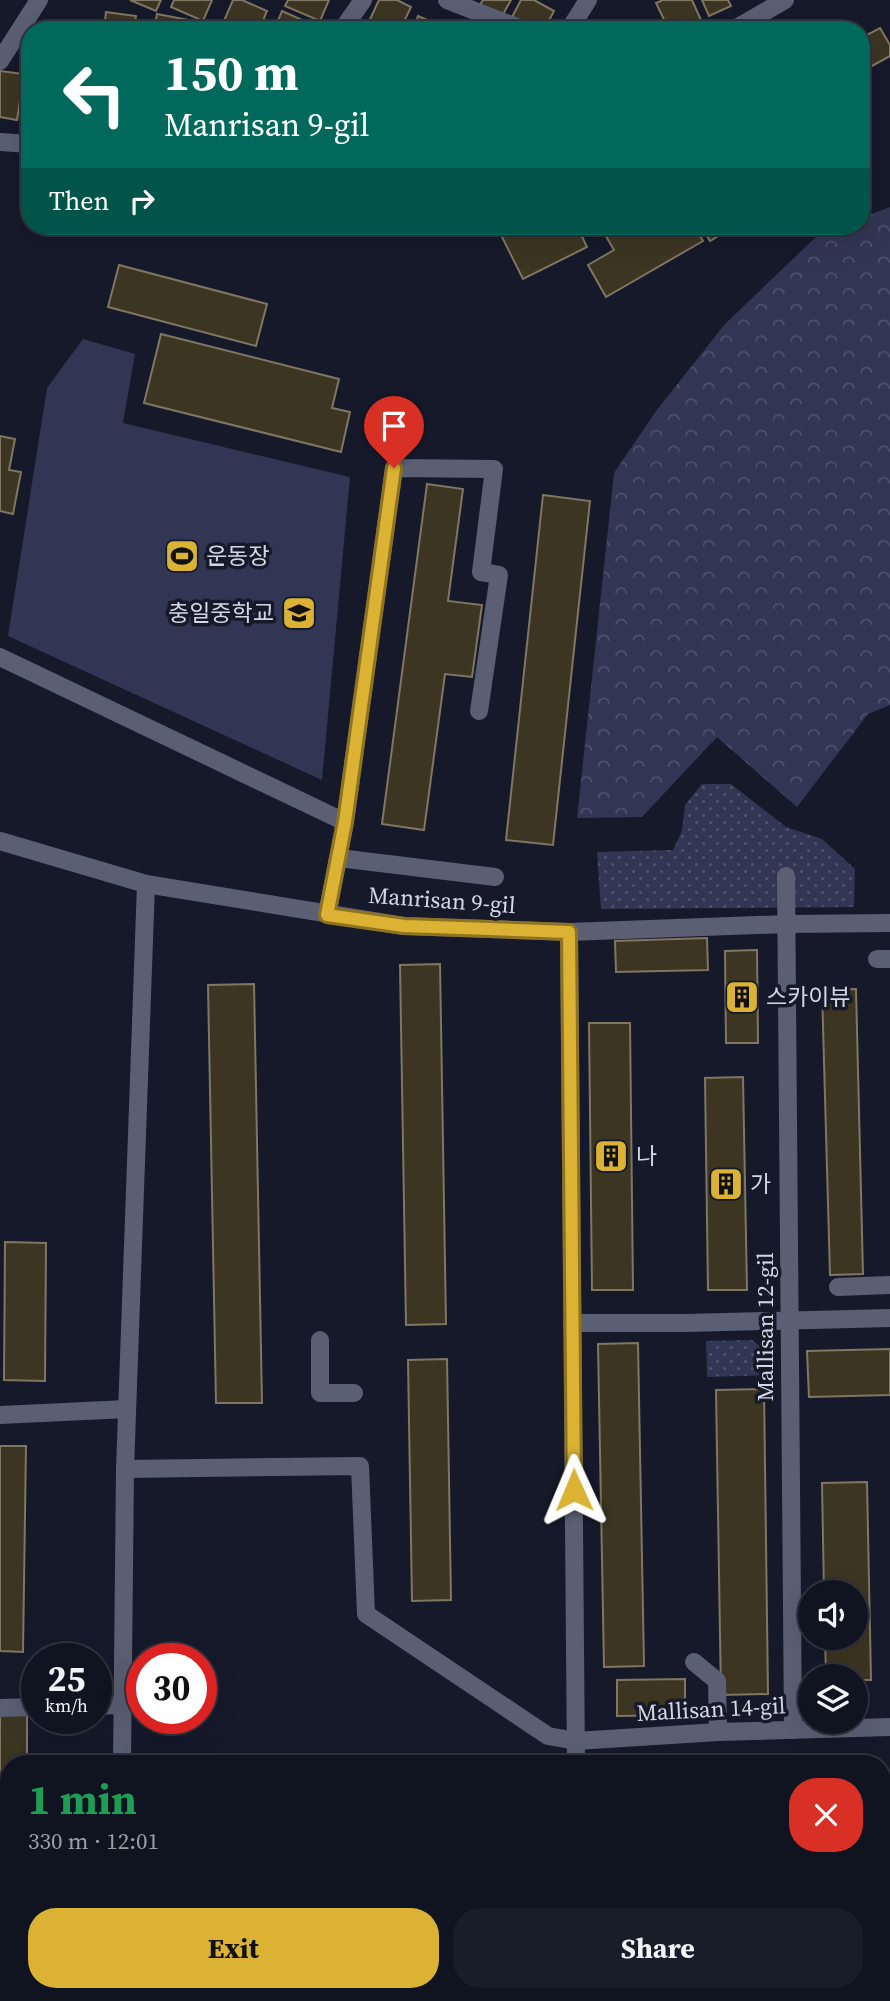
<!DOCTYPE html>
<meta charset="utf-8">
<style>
body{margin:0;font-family:"Source Serif 4","Noto Sans KR",serif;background:#191c29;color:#f1f3f6;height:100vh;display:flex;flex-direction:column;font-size:26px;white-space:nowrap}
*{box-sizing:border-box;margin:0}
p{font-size:23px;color:#9c9ea5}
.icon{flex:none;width:38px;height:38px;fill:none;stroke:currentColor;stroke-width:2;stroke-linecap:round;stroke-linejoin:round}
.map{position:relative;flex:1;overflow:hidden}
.side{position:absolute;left:0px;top:1755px;width:891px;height:247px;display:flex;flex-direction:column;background:#101320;border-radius:28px 28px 0 0;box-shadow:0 7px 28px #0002,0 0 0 2px #30323e}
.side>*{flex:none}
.banner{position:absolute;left:21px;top:21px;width:849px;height:214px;border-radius:28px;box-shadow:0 7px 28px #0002,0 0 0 2px #30323e;background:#00695c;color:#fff;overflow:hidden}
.fabs{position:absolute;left:798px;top:1580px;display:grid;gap:14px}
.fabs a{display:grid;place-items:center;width:70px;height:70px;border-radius:50%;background:#101320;box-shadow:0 7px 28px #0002,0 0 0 2px #30323e;font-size:35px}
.speed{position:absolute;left:21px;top:1643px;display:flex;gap:14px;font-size:35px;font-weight:700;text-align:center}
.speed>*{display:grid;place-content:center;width:91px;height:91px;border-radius:50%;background:#101320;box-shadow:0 7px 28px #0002,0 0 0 2px #30323e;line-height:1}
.speed small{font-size:18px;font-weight:400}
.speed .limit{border:10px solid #d22;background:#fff;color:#111}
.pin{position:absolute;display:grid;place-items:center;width:60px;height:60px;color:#fff;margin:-72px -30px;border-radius:50% 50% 50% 0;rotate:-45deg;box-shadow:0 0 7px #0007}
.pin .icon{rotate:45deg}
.me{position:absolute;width:77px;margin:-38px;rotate:359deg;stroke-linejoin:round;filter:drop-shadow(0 0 5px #0008)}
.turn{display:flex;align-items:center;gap:24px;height:147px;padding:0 28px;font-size:32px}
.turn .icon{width:91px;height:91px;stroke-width:2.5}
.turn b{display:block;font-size:49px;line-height:60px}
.then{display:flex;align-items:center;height:66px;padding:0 28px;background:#0003;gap:14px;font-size:26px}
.round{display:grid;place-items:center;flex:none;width:74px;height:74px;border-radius:28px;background:#191c29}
.overview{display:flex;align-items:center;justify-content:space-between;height:119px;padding:0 28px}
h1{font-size:42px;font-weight:700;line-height:52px;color:#1e9e55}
.button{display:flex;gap:14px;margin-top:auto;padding:14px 28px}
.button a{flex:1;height:80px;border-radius:28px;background:#dbb233;color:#111;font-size:28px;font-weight:700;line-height:80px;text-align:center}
.button a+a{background:#191c29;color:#f1f3f6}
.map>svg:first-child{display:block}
.grass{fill:url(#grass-dots)}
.forest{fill:url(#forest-crowns)}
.pitch{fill:#313655}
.building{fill:#3c3522;stroke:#7f7762;stroke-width:2}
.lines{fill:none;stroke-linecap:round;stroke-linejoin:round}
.minor{stroke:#5b5f74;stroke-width:18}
.route-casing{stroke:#8e7421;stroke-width:18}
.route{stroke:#dbb233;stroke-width:12}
.labels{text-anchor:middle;stroke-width:7;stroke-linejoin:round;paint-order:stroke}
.poi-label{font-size:23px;fill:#d4d7e3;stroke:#16192a;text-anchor:start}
.street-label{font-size:23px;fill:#d4d7e3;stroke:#16192a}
</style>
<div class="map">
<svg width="890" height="2001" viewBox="0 0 890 2001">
<defs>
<pattern id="grass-dots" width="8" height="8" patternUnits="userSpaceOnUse" patternTransform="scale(1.75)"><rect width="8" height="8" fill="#313655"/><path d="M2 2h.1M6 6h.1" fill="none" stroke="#4e526d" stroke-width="1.8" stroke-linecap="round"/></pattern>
<pattern id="forest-crowns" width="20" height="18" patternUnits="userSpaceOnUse" patternTransform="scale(1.75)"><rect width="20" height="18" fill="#313655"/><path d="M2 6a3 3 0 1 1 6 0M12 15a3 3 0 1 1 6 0" fill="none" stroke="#4e526d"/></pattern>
</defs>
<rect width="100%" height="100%" fill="#16192a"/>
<g class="grass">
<path d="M702,784H731L786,827L822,839L855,869L854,907L601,909L597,852L673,850L682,831L685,805Z"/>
<path d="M752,1340L767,1352L768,1375L707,1377L706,1341Z"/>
</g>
<path class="forest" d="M890,207V705L868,714L797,807L717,737L642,817L577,818L614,473L656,411L725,324L817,236L842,226H861V218Z"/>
<path class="pitch" d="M83,339L135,354L123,423L350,477L322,780L8,636L47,388Z"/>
<g class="building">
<path d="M130,0H161L156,11Z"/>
<path d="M174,0H212L203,21L171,7Z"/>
<path d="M233,0H242L267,11L259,30H220Z"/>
<path d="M288,0H329L320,21L285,6Z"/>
<path d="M379,0H397L411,7L400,30H365Z"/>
<path d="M483,0H511L501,18L479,6Z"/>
<path d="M521,0H534L554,11L544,30H538L512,17Z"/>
<path d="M663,0H692L701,20L687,27L684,20L668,28L656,3Z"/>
<path d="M702,0H728L731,6L709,16Z"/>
<path d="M282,11L318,27L317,30H274Z"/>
<path d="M106,12L136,16L134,30H104Z"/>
<path d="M157,14L189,20L187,30L154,29Z"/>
<path d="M418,16L448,29V30H413Z"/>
<path d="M880,28L890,45V56L861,72V38Z"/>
<path d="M0,71L24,74L17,120L0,117Z"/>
<path d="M520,226H577L587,247L523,279L501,235Z"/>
<path d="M600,226H694L703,241L606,297L588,265L614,250Z"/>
<path d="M701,226H734L710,241Z"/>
<path d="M119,265L267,304L256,346L108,307Z"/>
<path d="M161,334L339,379L332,408L350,412L341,452L144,403Z"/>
<path d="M0,436L15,439L9,470L21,472L13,514L0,511Z"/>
<path d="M427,484L463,489L448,601L482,605L472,677L445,674L424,830L382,824Z"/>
<path d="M543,495L590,501L553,845L506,840Z"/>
<path d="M707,938L708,970L616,972L615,941Z"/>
<path d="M757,950L758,1043H726L725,951Z"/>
<path d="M440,964L446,1324L406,1325L400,965Z"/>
<path d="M254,984L262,1403H216L208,985Z"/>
<path d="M856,989L863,1274L830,1275L822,990Z"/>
<path d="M589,1023H630L633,1290H592Z"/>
<path d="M743,1077L747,1290H708L705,1078Z"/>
<path d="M5,1242L46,1243L45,1381L4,1380Z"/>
<path d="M638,1343L644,1666L604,1667L598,1344Z"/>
<path d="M890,1349V1395L809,1397L807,1351Z"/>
<path d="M447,1359L451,1600L412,1601L408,1360Z"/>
<path d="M764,1389L768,1694L721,1695L716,1390Z"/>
<path d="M0,1446H26L23,1652L0,1651Z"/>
<path d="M867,1482L871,1680H856V1676H826L825,1638H856V1592H824L822,1483Z"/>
<path d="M685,1679V1715L617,1716V1680Z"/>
<path d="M0,1713H27V1764H9V1846H0Z"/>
<path d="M0,1897H9V1939L0,1940Z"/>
</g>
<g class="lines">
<g class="minor">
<path d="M447,0L524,30"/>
<path d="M342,30L363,0"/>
<path d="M569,30L588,0"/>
<path d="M733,30L785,0"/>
<path d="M0,61L39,0"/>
<path d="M0,142L30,144"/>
<path d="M0,657L345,822L327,915"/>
<path d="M345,822L394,468L494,469L481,572L499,575L479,711"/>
<path d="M0,841L146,884L404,926L569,932L787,924L890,923"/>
<path d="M339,858L495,877"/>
<path d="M786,876L793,1730"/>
<path d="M569,932L576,1764"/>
<path d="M877,959H890"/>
<path d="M838,1287L890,1285"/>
<path d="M572,1323H686L890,1318"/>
<path d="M320,1340V1393H354"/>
<path d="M0,1415L127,1409"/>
<path d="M125,1469L360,1466L366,1614L548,1736L576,1741L718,1732L890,1727"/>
<path d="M694,1662L717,1681L718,1732"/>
<path d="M96,1706L122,1705"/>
<path d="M0,1708L37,1707"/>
<path d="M122,1764L125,1469L146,884"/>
<path d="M882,1974L890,1973"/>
<path d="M131,1993V2001"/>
<path d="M477,2001L606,1993"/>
</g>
</g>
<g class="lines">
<g class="route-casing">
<path id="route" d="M394,468L345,822L327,915L404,926L569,932L574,1490"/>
</g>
<use href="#route" class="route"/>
</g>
<defs>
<g id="stadium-square" transform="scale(1.75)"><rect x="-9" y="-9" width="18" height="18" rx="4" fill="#dbb233" stroke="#16192a"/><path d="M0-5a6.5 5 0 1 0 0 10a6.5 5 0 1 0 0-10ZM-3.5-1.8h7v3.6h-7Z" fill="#111"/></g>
<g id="school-square" transform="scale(1.75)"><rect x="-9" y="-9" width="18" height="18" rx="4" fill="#dbb233" stroke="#16192a"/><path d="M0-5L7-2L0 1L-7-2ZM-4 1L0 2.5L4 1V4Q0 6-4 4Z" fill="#111"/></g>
<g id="building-square" transform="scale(1.75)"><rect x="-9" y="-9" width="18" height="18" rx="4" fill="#dbb233" stroke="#16192a"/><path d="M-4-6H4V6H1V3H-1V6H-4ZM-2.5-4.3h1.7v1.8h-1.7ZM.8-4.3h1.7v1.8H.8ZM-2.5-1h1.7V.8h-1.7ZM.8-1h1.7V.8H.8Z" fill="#111"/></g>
</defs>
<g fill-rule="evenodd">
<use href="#stadium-square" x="182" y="556"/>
<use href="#school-square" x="299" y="613"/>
<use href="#building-square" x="742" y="997"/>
<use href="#building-square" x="611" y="1156"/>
<use href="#building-square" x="726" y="1184"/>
</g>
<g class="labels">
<g class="poi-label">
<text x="206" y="564">운동장</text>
<text x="274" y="621" text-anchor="end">충일중학교</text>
<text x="766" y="1005">스카이뷰</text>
<text x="636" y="1164">나</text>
<text x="750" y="1192">가</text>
</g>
<g class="street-label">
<text transform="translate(442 900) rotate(4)" y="8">Manrisan 9-gil</text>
<text transform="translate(765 1327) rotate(-90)" y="8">Mallisan 12-gil</text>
<text transform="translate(711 1709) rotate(-3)" y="8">Mallisan 14-gil</text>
</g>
</g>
</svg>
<div class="fabs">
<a><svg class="icon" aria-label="sound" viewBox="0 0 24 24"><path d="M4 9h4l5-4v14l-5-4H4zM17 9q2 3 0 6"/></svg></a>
<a><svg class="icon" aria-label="layers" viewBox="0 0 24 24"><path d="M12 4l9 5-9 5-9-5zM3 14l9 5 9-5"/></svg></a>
</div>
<div class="speed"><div>25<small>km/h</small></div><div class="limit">30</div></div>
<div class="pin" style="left:394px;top:468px;background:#d93025"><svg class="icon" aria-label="arrive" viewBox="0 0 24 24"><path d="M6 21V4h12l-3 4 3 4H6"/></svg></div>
<svg class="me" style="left:574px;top:1490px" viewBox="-20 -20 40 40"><path d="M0-17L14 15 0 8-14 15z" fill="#dbb233" stroke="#fff" stroke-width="4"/></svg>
<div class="banner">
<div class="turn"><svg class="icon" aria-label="left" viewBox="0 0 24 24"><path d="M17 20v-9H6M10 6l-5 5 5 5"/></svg><div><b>150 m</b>Manrisan 9-gil</div></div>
<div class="then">Then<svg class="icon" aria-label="right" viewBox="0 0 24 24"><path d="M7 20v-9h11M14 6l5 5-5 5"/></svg></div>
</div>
<section class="side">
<div class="overview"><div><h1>1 min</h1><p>330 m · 12:01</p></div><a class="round" style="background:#d93025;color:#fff"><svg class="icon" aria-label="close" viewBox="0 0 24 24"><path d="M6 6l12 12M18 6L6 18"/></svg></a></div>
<div class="button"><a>Exit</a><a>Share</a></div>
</section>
</div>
